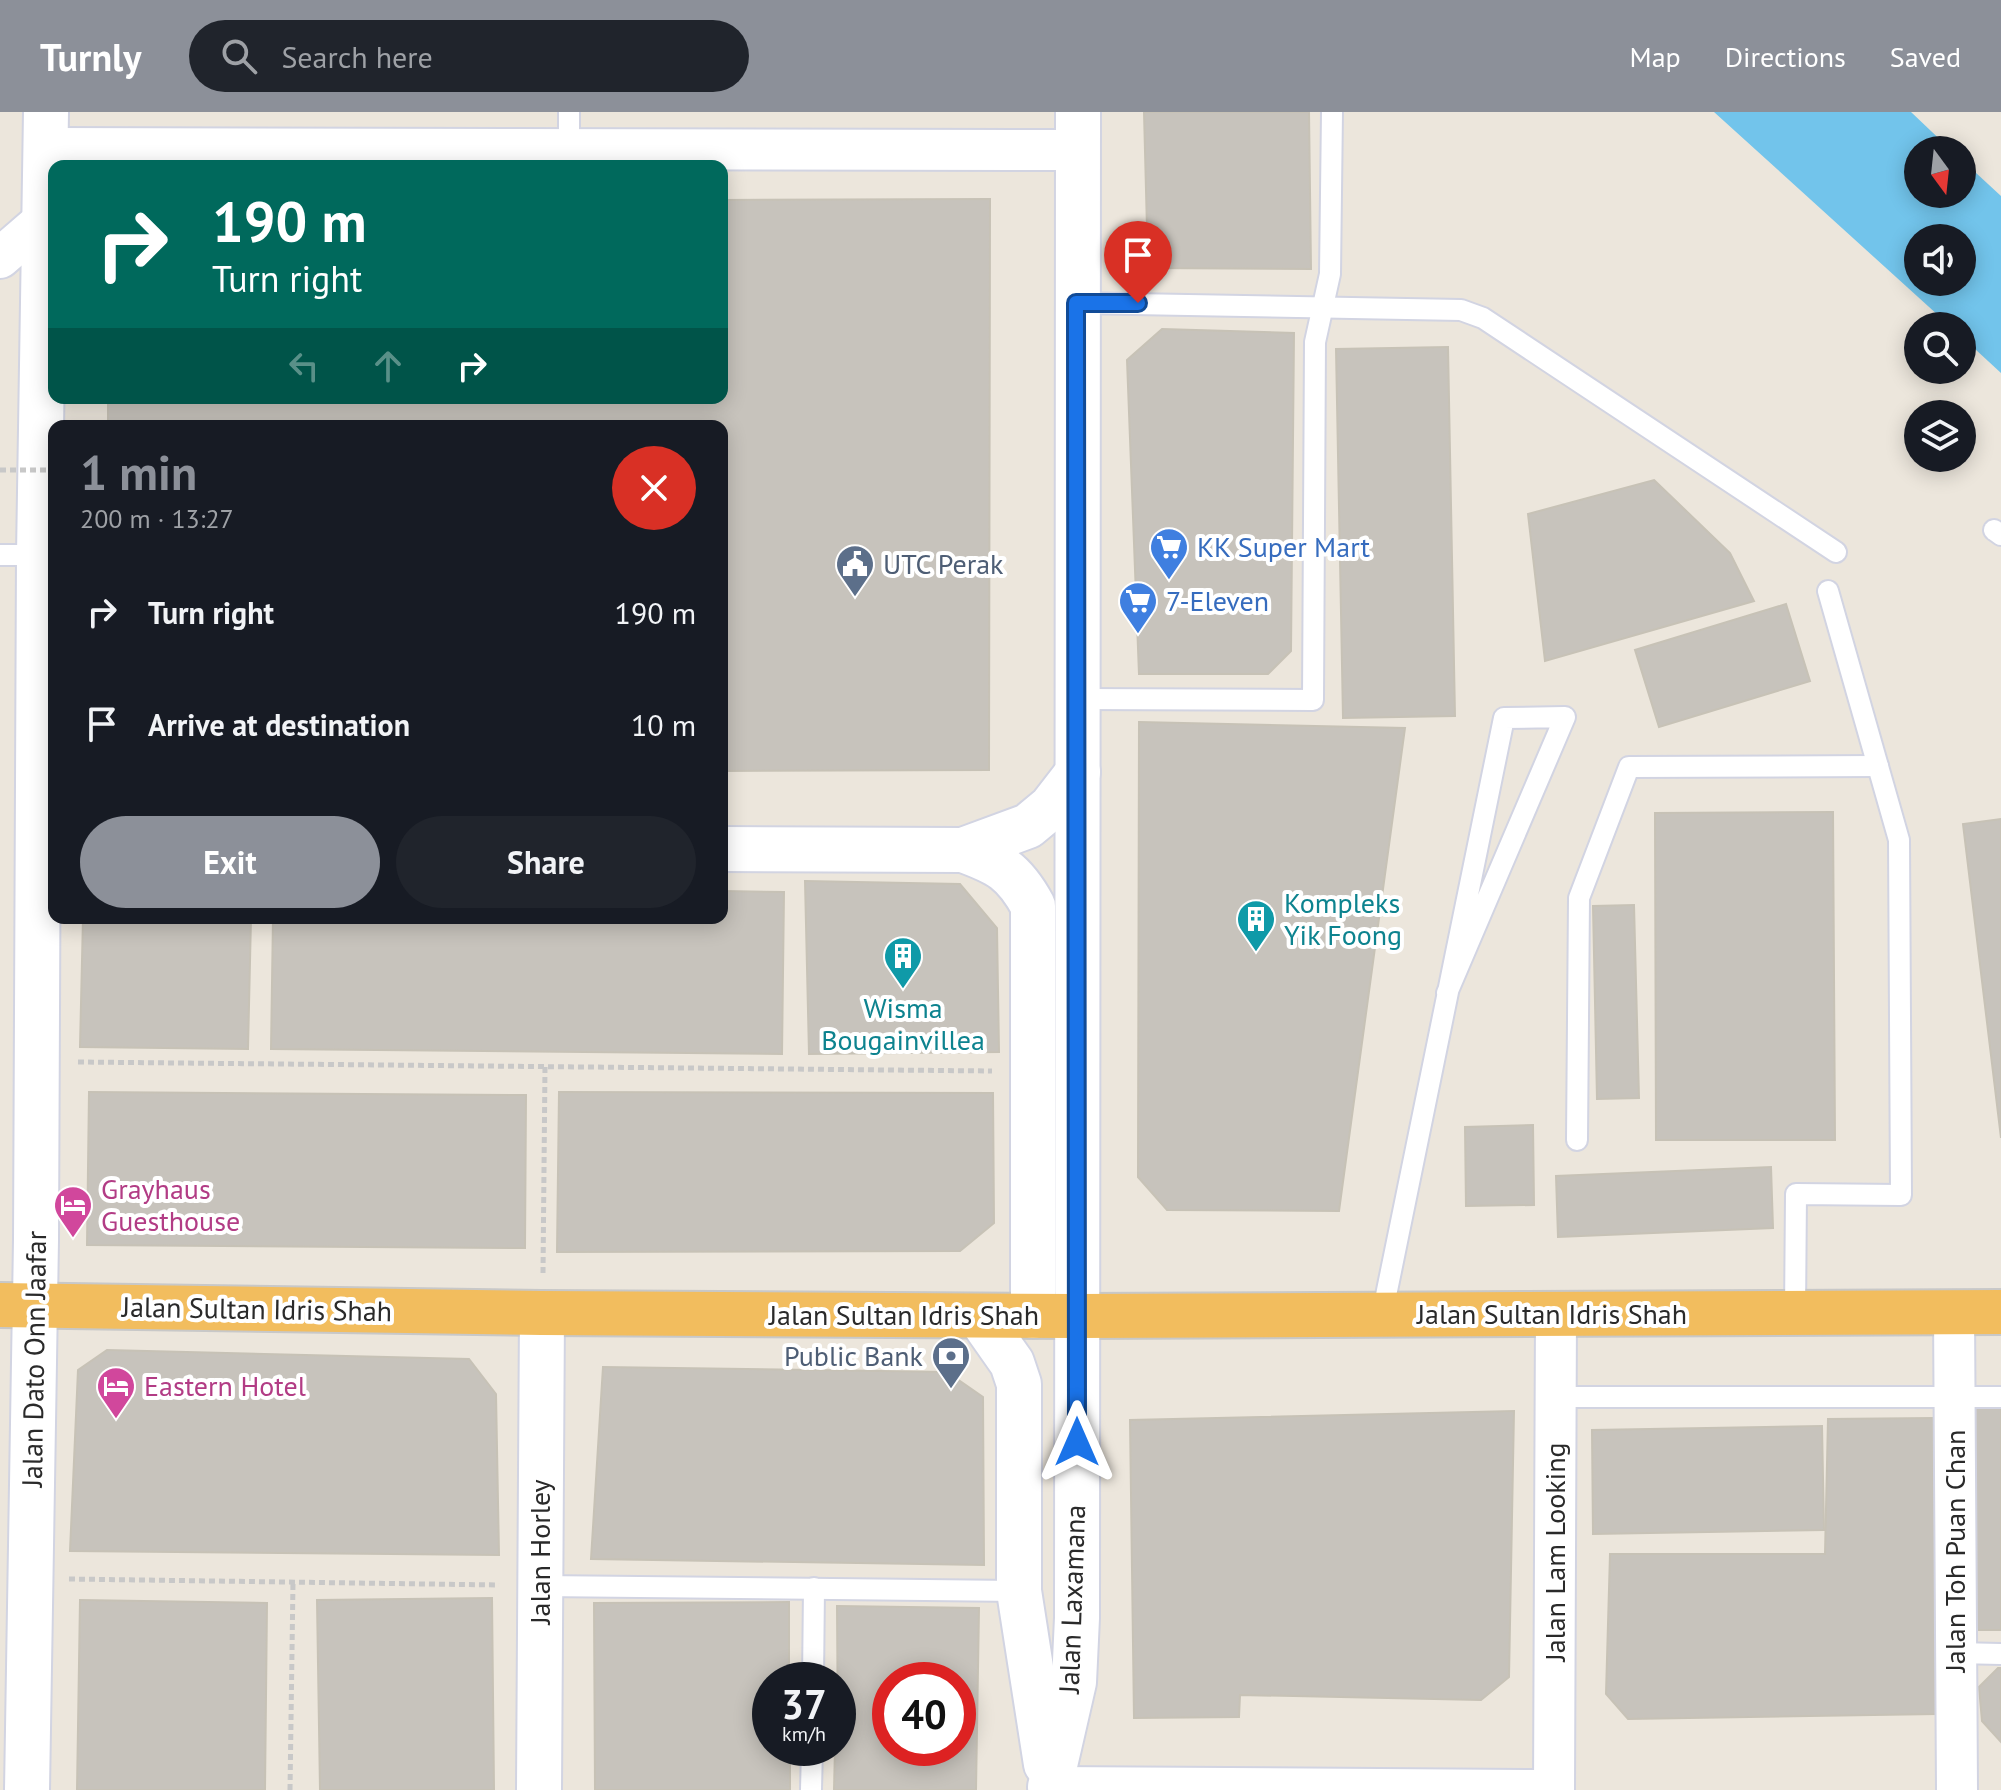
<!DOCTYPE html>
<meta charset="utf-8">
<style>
body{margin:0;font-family:"PT Sans",sans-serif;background:#20242c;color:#f1f3f6;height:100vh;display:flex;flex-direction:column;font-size:30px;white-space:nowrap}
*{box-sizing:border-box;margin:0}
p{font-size:26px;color:#9ea1a6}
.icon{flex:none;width:44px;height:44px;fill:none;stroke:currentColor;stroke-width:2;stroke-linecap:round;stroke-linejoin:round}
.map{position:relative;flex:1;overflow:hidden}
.side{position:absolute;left:48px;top:308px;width:680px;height:504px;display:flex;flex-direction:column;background:#171b24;border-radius:16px;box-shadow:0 4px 20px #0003}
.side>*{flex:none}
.top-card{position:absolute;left:48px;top:48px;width:680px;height:244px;border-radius:16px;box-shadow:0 4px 20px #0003;background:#00695c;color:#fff;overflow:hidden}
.needle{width:52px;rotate:165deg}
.controls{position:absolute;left:1904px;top:24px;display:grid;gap:16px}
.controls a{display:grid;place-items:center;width:72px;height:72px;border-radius:50%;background:#171b24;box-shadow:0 4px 20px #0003;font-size:40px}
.speed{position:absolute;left:752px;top:1550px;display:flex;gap:16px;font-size:40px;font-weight:700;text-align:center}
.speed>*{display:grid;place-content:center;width:104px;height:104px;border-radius:50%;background:#171b24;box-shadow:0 4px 20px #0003;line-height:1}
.speed small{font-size:20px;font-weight:400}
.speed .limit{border:12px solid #d22;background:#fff;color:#111}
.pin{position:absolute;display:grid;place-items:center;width:68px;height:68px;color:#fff;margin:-82px -34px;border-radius:50% 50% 50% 0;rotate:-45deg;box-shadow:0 0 8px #0007}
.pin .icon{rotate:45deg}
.me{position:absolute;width:88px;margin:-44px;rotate:0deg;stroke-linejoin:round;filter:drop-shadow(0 0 6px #0008)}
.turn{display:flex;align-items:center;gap:28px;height:168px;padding:0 32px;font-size:36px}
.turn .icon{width:104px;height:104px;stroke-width:2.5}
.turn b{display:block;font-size:56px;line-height:68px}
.lanes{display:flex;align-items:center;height:76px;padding:0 32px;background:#0003;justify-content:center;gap:40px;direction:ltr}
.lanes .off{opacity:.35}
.round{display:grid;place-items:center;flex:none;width:84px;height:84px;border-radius:42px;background:#20242c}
.overview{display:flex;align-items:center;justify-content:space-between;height:136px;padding:0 32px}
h1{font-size:48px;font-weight:700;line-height:60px;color:#8c9099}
.button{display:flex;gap:16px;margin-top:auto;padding:16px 32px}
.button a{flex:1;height:92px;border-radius:48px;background:#8c9099;color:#fff;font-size:32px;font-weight:700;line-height:92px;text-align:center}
.button a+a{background:#20242c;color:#f1f3f6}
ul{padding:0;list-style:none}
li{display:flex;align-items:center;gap:24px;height:112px;padding:0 32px}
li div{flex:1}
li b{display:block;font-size:30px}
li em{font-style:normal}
header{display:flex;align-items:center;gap:48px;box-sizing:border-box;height:112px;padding:0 40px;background:#8c9099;color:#fff}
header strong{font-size:38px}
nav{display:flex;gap:44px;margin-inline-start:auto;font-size:28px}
.search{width:560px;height:72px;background:#20242c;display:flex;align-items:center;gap:20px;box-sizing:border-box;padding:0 28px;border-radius:44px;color:#9ea1a6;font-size:30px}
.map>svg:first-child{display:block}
.water{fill:#72c4eb;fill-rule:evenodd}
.building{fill:#c7c3bc;stroke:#c7c2b6;stroke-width:2;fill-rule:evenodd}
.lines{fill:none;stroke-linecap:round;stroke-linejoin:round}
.service-casing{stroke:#d2d4e2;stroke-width:24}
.minor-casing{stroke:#d2d4e2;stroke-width:44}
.tertiary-casing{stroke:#d2d4e2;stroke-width:48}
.secondary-casing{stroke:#d2d4e2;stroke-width:48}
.trunk-casing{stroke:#c8c8c8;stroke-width:48}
.path{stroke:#c8c8c8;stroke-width:5;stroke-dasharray:6 4;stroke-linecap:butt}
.service{stroke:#fff;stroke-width:20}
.minor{stroke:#fff;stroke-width:40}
.tertiary{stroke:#fff;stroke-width:44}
.secondary{stroke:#fff;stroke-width:44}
.trunk{stroke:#f2bd5e;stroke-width:44}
.path-bridge{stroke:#c8c8c8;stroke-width:5;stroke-dasharray:6 4;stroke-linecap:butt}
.route-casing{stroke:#114b97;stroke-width:20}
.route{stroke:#1a73e8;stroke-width:14}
.labels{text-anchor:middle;stroke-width:8;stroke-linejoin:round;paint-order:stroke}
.shop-label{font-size:28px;fill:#366cbe;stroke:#fff;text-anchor:start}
.service-label{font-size:28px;fill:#4e5e75;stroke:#fff;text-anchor:start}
.culture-label{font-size:28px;fill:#0d838f;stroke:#fff;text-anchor:start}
.hotel-label{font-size:28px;fill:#b23c85;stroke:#fff;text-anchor:start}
.street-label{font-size:28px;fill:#2a2a2a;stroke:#fff}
</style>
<header>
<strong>Turnly</strong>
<div class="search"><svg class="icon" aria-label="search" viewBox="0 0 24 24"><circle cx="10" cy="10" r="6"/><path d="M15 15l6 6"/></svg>Search here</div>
<nav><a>Map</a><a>Directions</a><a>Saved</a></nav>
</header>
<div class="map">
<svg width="2001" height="1678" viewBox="0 0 2001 1678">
<rect width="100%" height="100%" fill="#ece6dc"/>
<path class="water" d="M1714,0H1911L1951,38H1918V82H1962V48L2001,84V261L1962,225V214H1950ZM1918,126H1962V170H1918Z"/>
<g class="building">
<path d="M1144,0H1309L1311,157L1148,156Z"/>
<path d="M990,87L989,658L722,659V314H108V286H722V88Z"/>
<path d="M1162,217L1294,221L1291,539L1268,562H1139L1127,248Z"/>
<path d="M1448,235L1455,604L1343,606L1336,237Z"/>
<path d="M1654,368L1730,441L1754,489L1545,549L1528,402Z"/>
<path d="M1786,492L1810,569L1659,615L1635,538Z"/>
<path d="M1139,610L1405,616L1339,1099L1167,1098L1138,1065Z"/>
<path d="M1833,700L1835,1028H1656L1655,701Z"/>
<path d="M2001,707V1026L1963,712Z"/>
<path d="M805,769L960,772L997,816L999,940L809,942Z"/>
<path d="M722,779L784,780L782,942L271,937L273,806H722Z"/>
<path d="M1634,793L1639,986L1597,987L1593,794Z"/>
<path d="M83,806H251L248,937L80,935Z"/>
<path d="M89,980L526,983L525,1136L87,1133Z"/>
<path d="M559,980L993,981L994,1111L960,1139L557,1140Z"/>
<path d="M1533,1013L1534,1093L1466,1094L1465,1015Z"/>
<path d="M1771,1055L1773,1116L1558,1125L1556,1064Z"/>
<path d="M107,1238L469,1247L496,1282L499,1443L70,1439L78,1258Z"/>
<path d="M603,1255L947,1260L983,1285L984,1453L591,1447Z"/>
<path d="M1972,1296H2001V1518H1970Z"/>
<path d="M1514,1299L1509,1565L1481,1588L1240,1583L1239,1605L1134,1606L1130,1308Z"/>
<path d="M1933,1306L1936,1602L1628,1607L1606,1582L1610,1442H1825L1828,1307Z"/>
<path d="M1822,1314L1824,1418L1593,1422L1592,1318Z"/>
<path d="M492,1486L494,1678H320L317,1488Z"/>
<path d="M80,1488L267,1491L265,1678H77Z"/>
<path d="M789,1490V1568H770V1636H790V1678H595L594,1491Z"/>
<path d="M837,1494L979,1496L976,1678H834L835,1636H838ZM890,1568H958V1636H890Z"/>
<path d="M1998,1556H2001V1630L1982,1609L1979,1575Z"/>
</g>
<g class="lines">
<g class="service-casing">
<g id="service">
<path d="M569,0V37"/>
<path d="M1076,191L1461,198L1483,206L1836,440"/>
<path d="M1994,418L2001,423"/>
<path d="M0,443H39"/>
<path d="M1078,587L1313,588L1315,230L1330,162L1332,0"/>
<path d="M1577,1028L1579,786L1629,655L1878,654"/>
<path d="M1795,1201L1796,1082L1901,1083L1899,728L1828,479"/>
<path d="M1382,1203L1504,606L1565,605L1447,881"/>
<path d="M1555,1285H2001"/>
<path d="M540,1474L1019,1479"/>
<path d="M1956,1541L2001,1542"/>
<path d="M813,1568L814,1476"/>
<path d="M811,1678L812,1636"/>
</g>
</g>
<g class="minor-casing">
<g id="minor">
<path d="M46,36L1078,38"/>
<path d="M0,146L45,107"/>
<path d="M1954,1200L1957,1678"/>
<path d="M1050,1675L1543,1678"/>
<path d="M1554,1678L1556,1202"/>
</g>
</g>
<g class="tertiary-casing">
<g id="tertiary">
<path d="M722,737L963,738L1028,714L1051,695L1078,660"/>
<path d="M963,738C999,751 1014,759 1033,794V1204"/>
<path d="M979,1204L1012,1251L1019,1272V1479L1046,1652"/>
<path d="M1050,1675L1074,1570L1077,1506L1078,0"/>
<path d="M539,1678L542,1201"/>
</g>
</g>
<g class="secondary-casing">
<path id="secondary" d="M27,1678L36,1128L39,443L46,0"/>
</g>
<g class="trunk-casing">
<path id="trunk" d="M0,1193L542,1201L1076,1204L2001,1200"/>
</g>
<g class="path">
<path d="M78,950L992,959"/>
<path d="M543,1161L545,954"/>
<path d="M69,1467L499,1473"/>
<path d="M290,1678L293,1470"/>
</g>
<use href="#service" class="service"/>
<use href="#minor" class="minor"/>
<use href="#tertiary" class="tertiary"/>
<use href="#secondary" class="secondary"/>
<use href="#trunk" class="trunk"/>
<path class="path-bridge" d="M0,358H54"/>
</g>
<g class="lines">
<g class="route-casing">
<path id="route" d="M1077,1330L1076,191H1138"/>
</g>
<use href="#route" class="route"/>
</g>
<defs>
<g id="supermarket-pin" transform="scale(2)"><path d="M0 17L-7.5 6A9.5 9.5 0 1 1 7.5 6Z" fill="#3f7fe0" stroke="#fff"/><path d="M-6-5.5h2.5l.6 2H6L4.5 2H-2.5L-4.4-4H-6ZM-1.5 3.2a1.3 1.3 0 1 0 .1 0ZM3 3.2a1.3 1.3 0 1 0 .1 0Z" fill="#fff"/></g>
<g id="civic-pin" transform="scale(2)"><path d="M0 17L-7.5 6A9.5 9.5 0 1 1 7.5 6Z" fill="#5c6f8a" stroke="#fff"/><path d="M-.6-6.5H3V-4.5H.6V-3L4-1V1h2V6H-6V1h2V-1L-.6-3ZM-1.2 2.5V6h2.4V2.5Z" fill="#fff"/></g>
<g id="building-pin" transform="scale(2)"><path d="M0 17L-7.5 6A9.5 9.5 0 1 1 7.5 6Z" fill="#0f9aa8" stroke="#fff"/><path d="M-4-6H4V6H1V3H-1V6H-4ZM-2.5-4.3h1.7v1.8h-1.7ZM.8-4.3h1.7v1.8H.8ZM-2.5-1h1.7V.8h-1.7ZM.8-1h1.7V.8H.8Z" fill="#fff"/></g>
<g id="hotel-pin" transform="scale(2)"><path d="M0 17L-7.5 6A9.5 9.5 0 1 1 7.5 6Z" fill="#d1479c" stroke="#fff"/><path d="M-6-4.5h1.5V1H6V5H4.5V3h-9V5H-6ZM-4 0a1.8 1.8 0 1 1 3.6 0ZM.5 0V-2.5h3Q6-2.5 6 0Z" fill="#fff"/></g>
<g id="bank-pin" transform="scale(2)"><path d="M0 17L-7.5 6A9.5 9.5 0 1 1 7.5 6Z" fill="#5c6f8a" stroke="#fff"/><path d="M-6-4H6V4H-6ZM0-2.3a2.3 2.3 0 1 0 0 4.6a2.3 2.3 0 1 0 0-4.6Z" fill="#fff"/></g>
</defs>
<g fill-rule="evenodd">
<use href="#supermarket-pin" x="1169" y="435"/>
<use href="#civic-pin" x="855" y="452"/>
<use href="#supermarket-pin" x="1138" y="489"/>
<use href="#building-pin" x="1256" y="807"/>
<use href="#building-pin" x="903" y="844"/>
<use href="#hotel-pin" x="73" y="1093"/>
<use href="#bank-pin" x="951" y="1244"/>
<use href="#hotel-pin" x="116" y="1274"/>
</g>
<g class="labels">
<g class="shop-label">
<text x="1197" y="445">KK Super Mart</text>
<text x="1166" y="499">7-Eleven</text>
</g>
<g class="service-label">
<text x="883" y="462">UTC Perak</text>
<text x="923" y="1254" text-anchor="end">Public Bank</text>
</g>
<g class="culture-label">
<text x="1284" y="801">Kompleks<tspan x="1284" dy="32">Yik Foong</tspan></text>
<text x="903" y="906" text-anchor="middle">Wisma<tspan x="903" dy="32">Bougainvillea</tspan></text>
</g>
<g class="hotel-label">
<text x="101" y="1087">Grayhaus<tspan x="101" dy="32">Guesthouse</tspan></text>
<text x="144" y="1284">Eastern Hotel</text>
</g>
<g class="street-label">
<text transform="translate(257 1197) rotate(1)" y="10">Jalan Sultan Idris Shah</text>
<text x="1552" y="1212">Jalan Sultan Idris Shah</text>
<text x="904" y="1213">Jalan Sultan Idris Shah</text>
<text transform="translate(34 1247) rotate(-89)" y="10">Jalan Dato Onn Jaafar</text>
<text transform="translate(1955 1439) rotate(-90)" y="10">Jalan Toh Puan Chan</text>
<text transform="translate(540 1440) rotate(-90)" y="10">Jalan Horley</text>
<text transform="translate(1555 1440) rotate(-90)" y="10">Jalan Lam Looking</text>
<text transform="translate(1072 1487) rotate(-88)" y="10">Jalan Laxamana</text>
</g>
</g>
</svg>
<div class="controls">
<a><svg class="needle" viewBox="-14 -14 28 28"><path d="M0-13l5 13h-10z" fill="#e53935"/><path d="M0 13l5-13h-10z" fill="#9ea1a6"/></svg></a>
<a><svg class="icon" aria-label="sound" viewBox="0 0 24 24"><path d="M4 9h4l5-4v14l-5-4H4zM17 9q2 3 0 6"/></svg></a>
<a><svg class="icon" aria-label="search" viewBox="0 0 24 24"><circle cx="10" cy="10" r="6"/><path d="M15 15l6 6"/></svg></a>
<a><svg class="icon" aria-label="layers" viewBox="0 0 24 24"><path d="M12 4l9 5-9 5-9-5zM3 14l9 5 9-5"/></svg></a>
</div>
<div class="speed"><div>37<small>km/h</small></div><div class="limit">40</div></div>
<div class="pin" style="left:1138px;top:191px;background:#d93025"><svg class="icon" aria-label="arrive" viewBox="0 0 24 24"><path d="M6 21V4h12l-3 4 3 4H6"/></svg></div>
<svg class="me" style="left:1077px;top:1330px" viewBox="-20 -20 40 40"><path d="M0-17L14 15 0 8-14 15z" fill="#1a73e8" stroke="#fff" stroke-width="4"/></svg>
<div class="top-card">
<div class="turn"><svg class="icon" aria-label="right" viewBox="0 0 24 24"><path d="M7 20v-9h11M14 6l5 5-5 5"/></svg><div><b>190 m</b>Turn right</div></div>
<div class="lanes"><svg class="icon off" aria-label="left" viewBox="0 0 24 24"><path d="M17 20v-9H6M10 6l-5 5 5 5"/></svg><svg class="icon off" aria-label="ahead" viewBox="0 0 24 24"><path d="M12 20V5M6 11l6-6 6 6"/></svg><svg class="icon" aria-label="right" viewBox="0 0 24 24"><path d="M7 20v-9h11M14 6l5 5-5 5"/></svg></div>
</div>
<section class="side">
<div class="overview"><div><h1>1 min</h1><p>200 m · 13:27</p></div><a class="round" style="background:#d93025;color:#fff"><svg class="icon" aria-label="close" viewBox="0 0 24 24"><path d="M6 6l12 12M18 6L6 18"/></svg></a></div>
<ul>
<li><svg class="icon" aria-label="right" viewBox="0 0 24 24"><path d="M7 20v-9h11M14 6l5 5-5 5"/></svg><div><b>Turn right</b></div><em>190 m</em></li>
<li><svg class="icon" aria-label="arrive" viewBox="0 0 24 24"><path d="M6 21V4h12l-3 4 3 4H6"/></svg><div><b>Arrive at destination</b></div><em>10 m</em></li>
</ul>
<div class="button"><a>Exit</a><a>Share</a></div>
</section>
</div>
